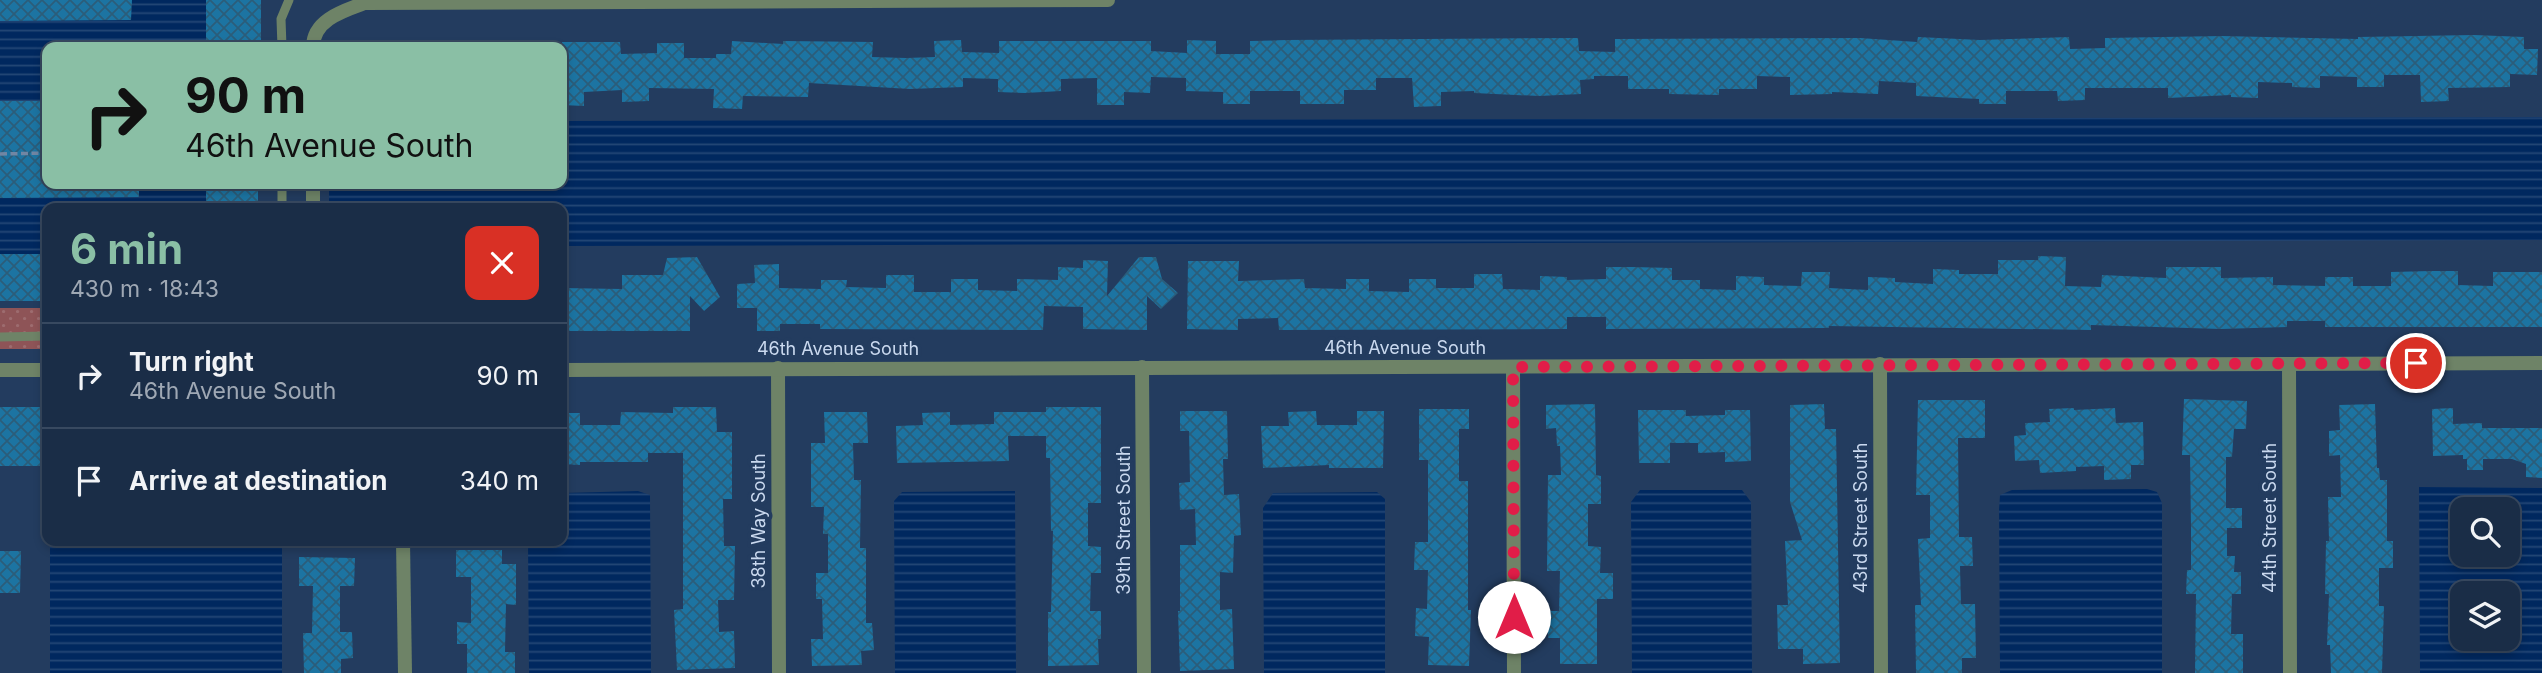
<!DOCTYPE html>
<meta charset="utf-8">
<style>
body{margin:0;font-family:Inter,sans-serif;background:#23354e;color:#f1f3f6;height:100vh;display:flex;flex-direction:column;font-size:26px;white-space:nowrap}
*{box-sizing:border-box;margin:0}
p{font-size:23px;color:#9fa8b4}
.icon{flex:none;width:38px;height:38px;fill:none;stroke:currentColor;stroke-width:2;stroke-linecap:round;stroke-linejoin:round}
.map{position:relative;flex:1;overflow:hidden}
.drawer{position:absolute;left:42px;top:203px;width:525px;height:343px;display:flex;flex-direction:column;background:#1a2d47;border-radius:14px;box-shadow:0 4px 10px #0003,0 0 0 2px #384960}
.drawer>*{flex:none}
.guide{position:absolute;left:42px;top:42px;width:525px;height:147px;border-radius:14px;box-shadow:0 4px 10px #0003,0 0 0 2px #384960;background:#8abfa5;color:#111;overflow:hidden}
.tools{position:absolute;left:2450px;top:497px;display:grid;gap:14px}
.tools a{display:grid;place-items:center;width:70px;height:70px;border-radius:14px;background:#1a2d47;box-shadow:0 4px 10px #0003,0 0 0 2px #384960;font-size:35px}
.pin{position:absolute;display:grid;place-items:center;width:60px;height:60px;color:#fff;margin:-30px;border:4px solid #fff;border-radius:50%;box-shadow:0 2px 7px #0007}
.me{position:absolute;width:77px;margin:-38px;rotate:0deg;stroke-linejoin:round;filter:drop-shadow(0 0 5px #0008)}
.turn{display:flex;align-items:center;gap:24px;height:147px;padding:0 28px;font-size:32px}
.turn .icon{width:91px;height:91px;stroke-width:2.5}
.turn b{display:block;font-size:49px;line-height:60px}
.round{display:grid;place-items:center;flex:none;width:74px;height:74px;border-radius:14px;background:#23354e}
.overview{display:flex;align-items:center;justify-content:space-between;height:119px;padding:0 28px}
h1{font-size:42px;font-weight:700;line-height:52px;color:#8abfa5}
ul{padding:0;list-style:none}
li{display:flex;align-items:center;gap:21px;height:105px;padding:0 28px;border-top:2px solid #384960}
li div{flex:1}
li b{display:block;font-size:26px}
li em{font-style:normal}
.map>svg:first-child{display:block}
.park{fill:url(#park-dots)}
.water{fill:url(#water-rules);fill-rule:evenodd}
.building{fill:url(#building-cross-hatch)}
.lines{fill:none;stroke-linecap:round;stroke-linejoin:round}
.path{stroke:#7186a3;stroke-width:3.5;stroke-dasharray:7 3.5;stroke-linecap:butt}
.lane{stroke:#6e8367;stroke-width:9}
.street{stroke:#6e8367;stroke-width:14}
.route{stroke:#e11d48;stroke-width:12;stroke-dasharray:0 21.6}
.labels{text-anchor:middle;stroke-width:7;stroke-linejoin:round;paint-order:stroke}
.street-label{font-size:18px;fill:#cad9ef;stroke:#233c5f}
</style>
<div class="map">
<svg width="2542" height="673" viewBox="0 0 2542 673">
<defs>
<pattern id="park-dots" width="8" height="8" patternUnits="userSpaceOnUse" patternTransform="scale(1.75)"><rect width="8" height="8" fill="#8e5457"/><path d="M2 2h.1M6 6h.1" fill="none" stroke="#9d6c6f" stroke-width="1.8" stroke-linecap="round"/></pattern>
<pattern id="water-rules" width="6" height="5" patternUnits="userSpaceOnUse" patternTransform="scale(1.75)"><rect width="6" height="5" fill="#00285f"/><path d="M0 2.5h6" fill="none" stroke="#244776"/></pattern>
<pattern id="building-cross-hatch" width="8" height="8" patternUnits="userSpaceOnUse" patternTransform="scale(1.75)"><rect width="8" height="8" fill="#1c74a2"/><path d="M0 0l8 8M0 8l8-8" fill="none" stroke="#2b5d7a"/></pattern>
</defs>
<rect width="100%" height="100%" fill="#233c5f"/>
<rect class="park" x="0" y="308" width="47" height="41"/>
<g class="water">
<path d="M0,0H250L251,47H47V184H253L254,208H47V299H0Z"/>
<path d="M2542,117V240L562,246V208H329V184H562V121Z"/>
<path d="M2419,487L2542,488V673H2420ZM2508,509V555H2462V509ZM2508,593V639H2462V593Z"/>
<path d="M2147,489L2157,492L2162,503V673H2000L1999,510L2000,495L2012,490Z"/>
<path d="M1640,490H1742L1751,502L1752,673H1632L1631,502Z"/>
<path d="M638,491L650,495L651,673H529L528,541H562V493Z"/>
<path d="M1015,491L1016,673H895L894,501L902,492Z"/>
<path d="M1377,492L1385,499V673H1264L1263,508L1273,493Z"/>
<rect x="50" y="541" width="232" height="132"/>
</g>
<g class="building">
<path d="M0,0H132L131,20L0,21Z"/>
<rect x="206" y="0" width="55" height="47"/>
<path d="M2474,35L2524,37V49H2538L2537,75L2510,74V87L2448,88L2449,101L2421,102L2420,75H2384V87H2357V77L2320,76V88L2292,87V83L2258,82V98L2231,97V95L2168,98V88H2085V100L2058,101L2057,91H2006V104H1979V99L1916,96V83L1879,81L1878,94L1832,92V94L1790,95V77L1757,76V89H1719V95L1669,94V89H1628V76H1594V79L1580,80L1581,94L1539,96L1474,93V91L1441,92V106L1414,107L1412,78H1376V90H1344V104H1300V91H1250V104H1223V92L1186,91V78L1151,77L1150,93L1124,92V105H1097V78L1061,79V91L1025,93L998,92V79L963,78V87L910,89L809,83L808,97L743,96L742,109L713,108L714,89L649,88V101L622,102V90L584,92V106L562,105V42H620L621,54L657,53V43H684V58H716V54H731L732,41L783,44V41L873,42L872,57L906,58L935,57L934,41L961,40L962,52L999,53V41H1151V51L1187,53V40L1216,41V54H1250V41L1286,40L1578,38L1579,51L1615,52V39L1860,38L1917,42L1918,37L1980,40L2069,37L2070,49L2105,48V38L2222,36L2358,39V37Z"/>
<path d="M0,101H47V184H139V197L0,198Z"/>
<rect x="206" y="184" width="52" height="24"/>
<rect x="0" y="254" width="47" height="47"/>
<path d="M2038,256L2066,257L2065,286L2101,287L2102,275L2166,278V267H2221V278L2273,277V285L2325,286V277H2353V286H2391V272L2430,271H2458V285L2493,286V272H2542V327H2325V321H2287V327L2221,329L2091,325V330L1829,326V328L1606,329V317H1567V329L1279,330L1278,318L1238,319V330L1187,329L1188,261H1239L1238,281L1304,279L1305,288L1346,289V279H1369V291L1409,292V279H1436V288H1474V274H1502L1503,289L1540,290V276L1567,277V280L1606,279V267H1632L1672,268V280H1700V289L1736,290V276L1764,277V285L1801,286L1802,272H1830L1829,288L1868,290V277L1895,278V282L1933,284V269L1959,270V274H1998V260H2038Z"/>
<path d="M697,257L720,297L704,311L690,296V331H562V288L622,289V275H663L667,258Z"/>
<path d="M1139,257H1156L1162,279L1178,293L1161,309L1147,296V330L1083,329V307L1044,306L1043,330L820,329V324H780V331H757V308H737V284L755,283L754,265L779,264V288L821,289V280H847L846,287L886,288V275H914V292H951V279H978V290L1017,291V279L1058,280V267L1083,268V260L1108,261L1107,296Z"/>
<path d="M2184,399L2247,401L2246,429H2234L2232,457H2226V508H2242V528H2227V556H2235L2234,572H2241V594H2232L2231,634H2243V673H2195L2196,594H2186L2187,570H2191V528L2190,455H2182Z"/>
<path d="M1918,400H1985V438H1958L1959,537H1972L1973,566H1960L1961,604H1975L1976,658H1962V673H1916L1915,605H1921L1918,539L1930,538V495H1916Z"/>
<path d="M1595,404L1596,475L1601,476V504H1588V546L1601,547L1600,573H1613V599H1597V664H1560V638H1548V611H1559L1560,571H1547L1548,475H1561L1560,446H1557L1556,428L1546,429V405Z"/>
<path d="M1824,404L1825,429H1836L1840,663L1803,664V649H1778L1777,605H1788L1785,541L1802,540L1790,502V405Z"/>
<path d="M2375,404L2377,468H2379L2380,480H2387V541H2393V568H2379V606H2384L2382,673H2331L2330,645H2327L2329,594H2325L2326,541H2329L2328,497H2341L2340,455L2329,456V431L2340,430L2339,405Z"/>
<rect x="0" y="407" width="47" height="59"/>
<path d="M673,407H716L717,432H732V499H723L724,546H735L734,600H718L719,632L734,631L735,668L677,670L674,610L683,609V453H648V462H580V465L562,464V413H580V425H620L621,412L673,413Z"/>
<path d="M1046,407H1101V503H1088V546L1101,547V573H1091L1090,611H1101V639H1098L1099,665L1048,666V612H1051L1053,531H1051L1050,458H1046V436H1008L1009,461L897,463L896,426L923,425L922,413L950,412V425L994,424V412H1046Z"/>
<path d="M2074,408V410L2115,408L2116,423L2143,422L2144,465H2131V479L2104,480V466L2076,467V471L2040,473L2039,460L2015,461L2014,436L2026,435L2025,423L2050,422L2049,409Z"/>
<path d="M2453,408V424L2482,423V428H2542V478L2526,477V464L2512,459H2483V470H2467V459H2463V455L2433,456L2432,409Z"/>
<path d="M1419,409H1469V429H1459V481H1468V610H1471L1469,666L1428,665L1429,637L1415,636L1416,608L1427,609L1428,570H1414L1415,542H1428V460H1419Z"/>
<path d="M1638,410H1686V416L1725,415V410H1750L1751,461L1725,462V452L1698,453V443H1670V463H1639Z"/>
<path d="M1180,411H1227L1228,459H1223L1224,495L1239,494L1241,535L1234,536L1233,573L1220,572V610L1232,609L1234,669L1180,671L1178,611H1180V545H1196L1195,509L1180,510L1179,483L1190,482L1189,431H1180Z"/>
<path d="M1316,411L1317,425H1357V411H1384L1383,468H1329V465L1263,468L1261,426H1289L1288,412Z"/>
<path d="M824,412H867L868,443H853L854,480H861L860,548H866V623H872L874,650L861,651L862,665L812,666L811,639H823L822,599H816V573H828V534H823L824,507H811V443H825Z"/>
<path d="M456,550H502V564H516V605L506,604L505,652H515V673H467V644H457V622L471,623V577H456Z"/>
<path d="M0,551H21L20,593H0Z"/>
<path d="M299,557L355,558L354,586H340V632H352L353,658L341,659V673H304L303,633H312L313,586H299Z"/>
</g>
<g class="lines">
<path class="path" d="M0,154L47,153"/>
<g class="lane">
<path d="M282,47L281,19L289,0"/>
<path d="M282,184V208"/>
<path d="M0,337L47,336"/>
</g>
<g class="street">
<path d="M313,47C313,20 343,11 365,3L1108,0"/>
<path d="M313,184V208"/>
<path d="M1880,364L1881,673"/>
<path d="M2289,364L2290,673"/>
<path d="M1142,367L1144,673"/>
<path d="M1513,367L1514,673"/>
<path d="M778,368L779,673"/>
<path d="M0,370H47"/>
<path d="M562,370L2542,363"/>
<path d="M403,541L405,673"/>
</g>
</g>
<g class="lines">
<path class="route" d="M1514,617L1513,367L2416,363"/>
</g>
<g class="labels">
<g class="street-label">
<text x="1405" y="354">46th Avenue South</text>
<text x="838" y="355">46th Avenue South</text>
<text transform="translate(1861 518) rotate(-90)" y="6">43rd Street South</text>
<text transform="translate(2270 518) rotate(-90)" y="6">44th Street South</text>
<text transform="translate(1124 520) rotate(-90)" y="6">39th Street South</text>
<text transform="translate(759 521) rotate(-90)" y="6">38th Way South</text>
</g>
</g>
</svg>
<div class="tools">
<a><svg class="icon" aria-label="search" viewBox="0 0 24 24"><circle cx="10" cy="10" r="6"/><path d="M15 15l6 6"/></svg></a>
<a><svg class="icon" aria-label="layers" viewBox="0 0 24 24"><path d="M12 4l9 5-9 5-9-5zM3 14l9 5 9-5"/></svg></a>
</div>
<div class="pin" style="left:2416px;top:363px;background:#d93025"><svg class="icon" aria-label="arrive" viewBox="0 0 24 24"><path d="M6 21V4h12l-3 4 3 4H6"/></svg></div>
<svg class="me" style="left:1514px;top:617px" viewBox="-20 -20 40 40"><circle r="19" fill="#fff"/><path d="M0-13L10 11 0 6-10 11z" fill="#e11d48"/></svg>
<div class="guide">
<div class="turn"><svg class="icon" aria-label="right" viewBox="0 0 24 24"><path d="M7 20v-9h11M14 6l5 5-5 5"/></svg><div><b>90 m</b>46th Avenue South</div></div>
</div>
<section class="drawer">
<div class="overview"><div><h1>6 min</h1><p>430 m · 18:43</p></div><a class="round" style="background:#d93025;color:#fff"><svg class="icon" aria-label="close" viewBox="0 0 24 24"><path d="M6 6l12 12M18 6L6 18"/></svg></a></div>
<ul>
<li><svg class="icon" aria-label="right" viewBox="0 0 24 24"><path d="M7 20v-9h11M14 6l5 5-5 5"/></svg><div><b>Turn right</b><p>46th Avenue South</p></div><em>90 m</em></li>
<li><svg class="icon" aria-label="arrive" viewBox="0 0 24 24"><path d="M6 21V4h12l-3 4 3 4H6"/></svg><div><b>Arrive at destination</b></div><em>340 m</em></li>
</ul>
</section>
</div>
